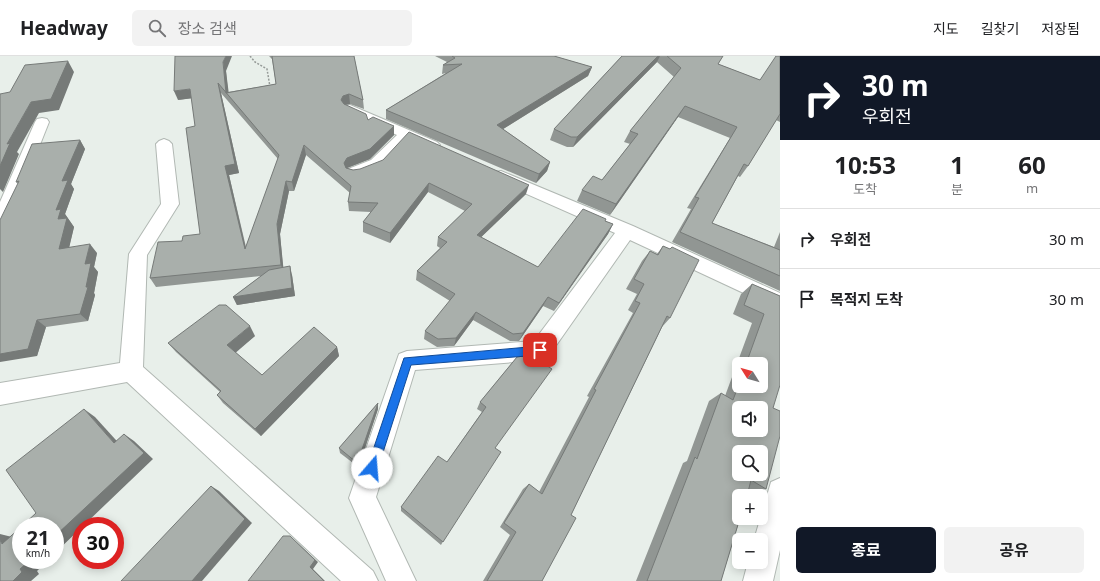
<!DOCTYPE html>
<html lang="ko">
<meta charset="utf-8">
<style>
body{margin:0;font-family:"Noto Sans","Noto Sans KR",sans-serif;background:#f2f2f2;color:#202124;height:100vh;display:flex;flex-direction:column;font-size:15px;white-space:nowrap}
*{box-sizing:border-box;margin:0}
p{font-size:13px;color:#757577}
.icon{flex:none;width:22px;height:22px;fill:none;stroke:currentColor;stroke-width:2;stroke-linecap:round;stroke-linejoin:round}
.map{position:relative;flex:1;overflow:hidden}
.panel{display:flex;flex-direction:column;background:#fff;width:320px}
.panel>*{flex:none}
.hud{background:#111827;color:#fff;overflow:hidden}
.needle{width:26px;rotate:307deg}
.buttons{position:absolute;left:732px;top:301px;display:grid;gap:8px}
.buttons a{display:grid;place-items:center;width:36px;height:36px;border-radius:6px;background:#fff;box-shadow:0 2px 10px #0003;font-size:20px}
.speed{position:absolute;left:12px;top:461px;display:flex;gap:8px;font-size:20px;font-weight:700;text-align:center}
.speed>*{display:grid;place-content:center;width:52px;height:52px;border-radius:50%;background:#fff;box-shadow:0 2px 10px #0003;line-height:1}
.speed small{font-size:10px;font-weight:400}
.speed .limit{border:6px solid #d22;background:#fff;color:#111}
.pin{position:absolute;display:grid;place-items:center;width:34px;height:34px;color:#fff;margin:-17px;border-radius:8px;box-shadow:0 2px 6px #0006}
.me{position:absolute;width:44px;margin:-22px;rotate:18deg;stroke-linejoin:round;filter:drop-shadow(0 0 3px #0008)}
.turn{display:flex;align-items:center;gap:14px;height:84px;padding:0 16px;font-size:18px}
.turn .icon{width:52px;height:52px;stroke-width:2.5}
.turn b{display:block;font-size:28px;line-height:34px}
.eta{display:flex;justify-content:space-evenly;align-items:center;height:68px;text-align:center}
.eta b{font-size:24px;font-weight:700;line-height:28px}
.primary-button{display:flex;gap:8px;margin-top:auto;padding:8px 16px}
.primary-button a{flex:1;height:46px;border-radius:6px;background:#111827;color:#fff;font-size:16px;font-weight:700;line-height:46px;text-align:center}
.primary-button a+a{background:#f2f2f2;color:#202124}
ul{padding:0;list-style:none}
li{display:flex;align-items:center;gap:12px;height:60px;padding:0 16px;border-top:1px solid #e0e0e0}
li div{flex:1}
li b{display:block;font-size:15px}
li em{font-style:normal}
header{display:flex;align-items:center;gap:24px;box-sizing:border-box;height:56px;padding:0 20px;background:#fff;border-bottom:1px solid #e0e0e0}
header strong{font-size:19px}
nav{display:flex;gap:22px;margin-inline-start:auto;font-size:14px}
.search{width:280px;height:36px;background:#f2f2f2;display:flex;align-items:center;gap:10px;box-sizing:border-box;padding:0 14px;border-radius:6px;color:#757577;font-size:15px}
main{display:flex;flex:1;min-height:0}
.map>svg:first-child{display:block}
.lines{fill:none;stroke-linecap:round;stroke-linejoin:round}
.street-casing{stroke:#b1b8b3;stroke-width:2}
.path{stroke:#959a97;stroke-width:1.5;stroke-dasharray:2 1.5;stroke-linecap:butt}
.street{fill:#fff;fill-rule:evenodd}
.wall{fill:#919693;fill-rule:evenodd}
.shaded-wall{fill:#767a78}
.building{fill:#a9afab;stroke:#767a78;fill-rule:evenodd}
.route{fill:#1a73e8;stroke:#114b97}
</style>
<header>
<strong>Headway</strong>
<div class="search"><svg class="icon" aria-label="search" viewBox="0 0 24 24"><circle cx="10" cy="10" r="6"/><path d="M15 15l6 6"/></svg>장소 검색</div>
<nav><a>지도</a><a>길찾기</a><a>저장됨</a></nav>
</header>
<main>
<div class="map">
<svg width="780" height="525" viewBox="0 0 780 525">
<rect width="100%" height="100%" fill="#e8efea"/>
<g class="lines">
<g class="street-casing">
<g id="street">
<path d="M350,49L437,86L440,89L437,92L432,94L427,92L408,84C401,92 390,107 382,112C373,117 358,123 348,121L346,117L348,113L371,104L397,79L345,56L343,53L345,50Z"/>
<path d="M42,62L47,63L49,66L9,167L6,171L0,173V146L35,66L37,63Z"/>
<path d="M164,83L169,85L172,88L179,148L147,199L143,311L373,515L378,525H341L127,326L0,349V327L120,307L129,198L161,148L156,88L159,85Z"/>
<path d="M501,115L633,170L780,237V254L630,184L548,301L540,304L415,314L376,441L416,525H386L349,442L399,298L407,295L534,285L615,177L495,124L493,120L495,116Z"/>
<path d="M780,422V494L773,525H743L748,506H761V484H754L771,426Z"/>
</g>
</g>
<path class="path" d="M250,0L255,6L267,13L270,31"/>
<use href="#street" class="street"/>
</g>
<g class="wall">
<path d="M269,0H354L363,44L364,53L350,48L345,49L368,64L394,70V79L370,103L347,112L353,114L526,138L481,181L538,211L605,165L613,168L608,178L554,255L543,250L519,285H510L473,264L454,290L437,291L424,283L425,275L450,245L416,224L417,215L440,192L437,190L438,181L465,155L428,136L390,187L363,176V166L371,156L349,155L348,146L350,137L306,99L294,135H289L280,178L283,212L292,219L295,240L237,249L233,241L261,220L156,231L150,222L182,185L200,178L195,70L192,42L178,44L226,15L228,36L276,28L272,3ZM221,37L278,103L246,191L229,119L239,117Z"/>
<path d="M435,0H554L592,11L588,20L503,73L550,106L547,115L536,127L386,63V54L446,17L442,18L443,9L447,6Z"/>
<path d="M622,0H723L718,8L760,24L780,0V66L776,64L748,110L740,121L738,120L712,167L774,191L780,176V235L672,186L691,153L687,152L730,82L678,61L610,159L577,145L582,134L602,124L630,88L624,86L630,75L674,21L657,6L573,91H567L550,84L554,73Z"/>
<path d="M80,84L85,93L71,128L74,133L65,158L74,171L69,191L97,197L94,211L98,216L94,237L95,239L88,265L46,271L37,300L18,128L16,126Z"/>
<path d="M663,190L670,193L672,191L670,262L662,271L571,459L542,525H483L510,479L500,471L523,433L529,428L539,436L589,341L587,340L633,257L628,254L637,238L626,233L642,205L650,195L657,198Z"/>
<path d="M752,228L780,240L773,352L766,433L751,438L748,436L721,525H636L683,407L687,405L709,345L721,337L725,340L752,267L733,258L741,238ZM739,308H761L739,330Z"/>
<path d="M255,280L235,296L262,319L337,291L339,300L261,380L223,347L217,339L220,336L176,296L168,287Z"/>
<path d="M517,301L495,392L441,489L401,455V451L447,406L482,356L477,353L480,346Z"/>
<path d="M378,347V353L360,407L357,410L340,397L339,392Z"/>
</g>
<g class="shaded-wall">
<path d="M226,0H232L226,15L229,39L226,37L223,6Z"/>
<path d="M658,0H660L657,6L573,91L577,81Z"/>
<path d="M68,5L74,16L59,54L39,57L17,96L19,98L3,136L0,133V110L7,88L31,46Z"/>
<path d="M592,11L588,20L495,78L497,69Z"/>
<path d="M218,27L221,37L239,117L229,119L248,202L245,193L225,110Z"/>
<path d="M190,33L194,42L178,44L174,35Z"/>
<path d="M349,38L350,48L344,49L341,44L343,40Z"/>
<path d="M685,50L678,61L610,159L616,148Z"/>
<path d="M394,70V79L370,103L347,112L345,116L344,107L347,102Z"/>
<path d="M80,84L85,93L71,128L74,133L65,158L74,171L67,201L59,193L58,163L56,154L62,125Z"/>
<path d="M304,89L306,99L294,135L292,126Z"/>
<path d="M550,106L547,115L536,127L539,118Z"/>
<path d="M286,125L289,135L280,178L284,218L281,209L277,168Z"/>
<path d="M429,127L428,136L390,187V177Z"/>
<path d="M529,129L526,138L474,188L477,179Z"/>
<path d="M613,168L608,178L554,255L559,247Z"/>
<path d="M90,188L97,197L94,211L98,216L94,237L95,239L88,265L80,258L86,231L85,208Z"/>
<path d="M290,210L292,219L295,240L237,249L233,241Z"/>
<path d="M548,241L543,250L519,285L523,277Z"/>
<path d="M476,256L473,264L454,290L456,282Z"/>
<path d="M37,264L46,271L37,300L0,306V298Z"/>
<path d="M250,270L255,280L233,299L227,289Z"/>
<path d="M337,291L339,300L261,380L255,373Z"/>
<path d="M378,347V353L360,407L357,410L356,406Z"/>
<path d="M84,353L95,361L125,394L114,387Z"/>
<path d="M124,378L134,385L153,403L83,470H81V472L55,497V480Z"/>
<path d="M211,430L219,435L252,467L202,525H192Z"/>
<path d="M0,478L12,481L2,488L0,484Z"/>
<path d="M290,480L318,506L313,513L325,525H324L310,511Z"/>
<path d="M30,504H48L37,515L39,518L31,525H13L20,513Z"/>
</g>
<g class="building">
<path d="M175,0H226L223,6L226,37L276,28L272,0H354L363,44L349,38L343,40L341,44L344,48L366,58L368,64L373,61L394,70L370,93L347,102L344,107L346,112L353,114L360,113L383,104L409,76L529,129L477,179L538,211L583,153L606,163L605,165L613,168L559,247L548,241L523,277L513,278L476,256L456,282L438,283L425,275L455,238L417,215L447,186L438,181L472,148L429,127L390,177L363,166L378,147L348,146L351,130L304,89L292,126L286,125L277,168L281,209L150,222L158,186L182,185L183,180L200,178L186,72L195,70L190,33L174,35ZM218,27L279,99L245,193L225,110L235,108Z"/>
<path d="M452,0H554L592,11L497,69L550,106L539,118L386,54L462,8L443,9L455,2Z"/>
<path d="M622,0H658L577,81H571L554,73Z"/>
<path d="M667,0H723L718,8L760,24L776,0H780V58L748,110L744,108L712,167L780,194V220L680,176L699,142L695,141L737,71L685,50L616,148L582,134L593,120L602,124L638,78L630,75L681,12Z"/>
<path d="M68,5L51,43L31,46L7,88L10,87L0,110V38L10,36L25,9Z"/>
<path d="M80,84L62,125L68,124L56,154L61,153L58,163L67,162L59,193L90,188L85,208L91,207L86,231H88L80,258L37,264L28,293L0,298V164L19,125L16,126L32,88Z"/>
<path d="M663,190L670,193L672,191L699,204L670,262L667,260L571,459L576,462L542,525H487L516,476L504,467L529,428L542,438L596,334L594,333L640,247L635,245L644,228L634,223L650,195L658,199Z"/>
<path d="M290,210L292,232L233,241L269,214Z"/>
<path d="M752,228L780,240V329L773,352L780,355V380L766,433L751,424L747,440H739V462H740L721,525H647L695,401L697,403L721,337L733,344L739,328V330H761V308H746L764,258L744,249ZM739,352H761V374H739ZM739,396H761V418H739Z"/>
<path d="M219,249H226L250,270L227,289L262,319L314,271L337,291L255,373L217,339L221,335L168,287Z"/>
<path d="M531,299L552,313L495,392L501,396L443,486L401,451L438,400L447,406L486,351L480,346L517,301Z"/>
<path d="M378,347L359,402L356,406L339,392Z"/>
<path d="M84,353L114,387L124,378L144,397L55,480V470H22L36,457L6,414Z"/>
<path d="M211,430L245,463L192,525H121Z"/>
<path d="M21,471V504H30L20,513L22,516L13,525H0V484L2,488Z"/>
<path d="M283,480H290L315,504L310,511L324,525H248Z"/>
</g>
<path class="route" d="M540,290L543,291L544,294L543,297L540,299L411,309L378,412L376,416L372,417L368,416L367,412L404,302Z"/>
</svg>
<div class="buttons">
<a><svg class="needle" viewBox="-14 -14 28 28"><path d="M0-13l5 13h-10z" fill="#e53935"/><path d="M0 13l5-13h-10z" fill="#757577"/></svg></a>
<a><svg class="icon" aria-label="sound" viewBox="0 0 24 24"><path d="M4 9h4l5-4v14l-5-4H4zM17 9q2 3 0 6"/></svg></a>
<a><svg class="icon" aria-label="search" viewBox="0 0 24 24"><circle cx="10" cy="10" r="6"/><path d="M15 15l6 6"/></svg></a>
<a>+</a>
<a>−</a>
</div>
<div class="speed"><div>21<small>km/h</small></div><div class="limit">30</div></div>
<div class="pin" style="left:540px;top:294px;background:#d93025"><svg class="icon" aria-label="arrive" viewBox="0 0 24 24"><path d="M6 21V4h12l-3 4 3 4H6"/></svg></div>
<svg class="me" style="left:372px;top:412px" viewBox="-20 -20 40 40"><circle r="19" fill="#fff"/><path d="M0-13L10 11 0 6-10 11z" fill="#1a73e8"/></svg>
</div>
<section class="panel">
<div class="hud">
<div class="turn"><svg class="icon" aria-label="right" viewBox="0 0 24 24"><path d="M7 20v-9h11M14 6l5 5-5 5"/></svg><div><b>30 m</b>우회전</div></div>
</div>
<div class="eta">
<div><b>10:53</b><p>도착</p></div>
<div><b>1</b><p>분</p></div>
<div><b>60</b><p>m</p></div>
</div>
<ul>
<li><svg class="icon" aria-label="right" viewBox="0 0 24 24"><path d="M7 20v-9h11M14 6l5 5-5 5"/></svg><div><b>우회전</b></div><em>30 m</em></li>
<li><svg class="icon" aria-label="arrive" viewBox="0 0 24 24"><path d="M6 21V4h12l-3 4 3 4H6"/></svg><div><b>목적지 도착</b></div><em>30 m</em></li>
</ul>
<div class="primary-button"><a>종료</a><a>공유</a></div>
</section>
</main>
